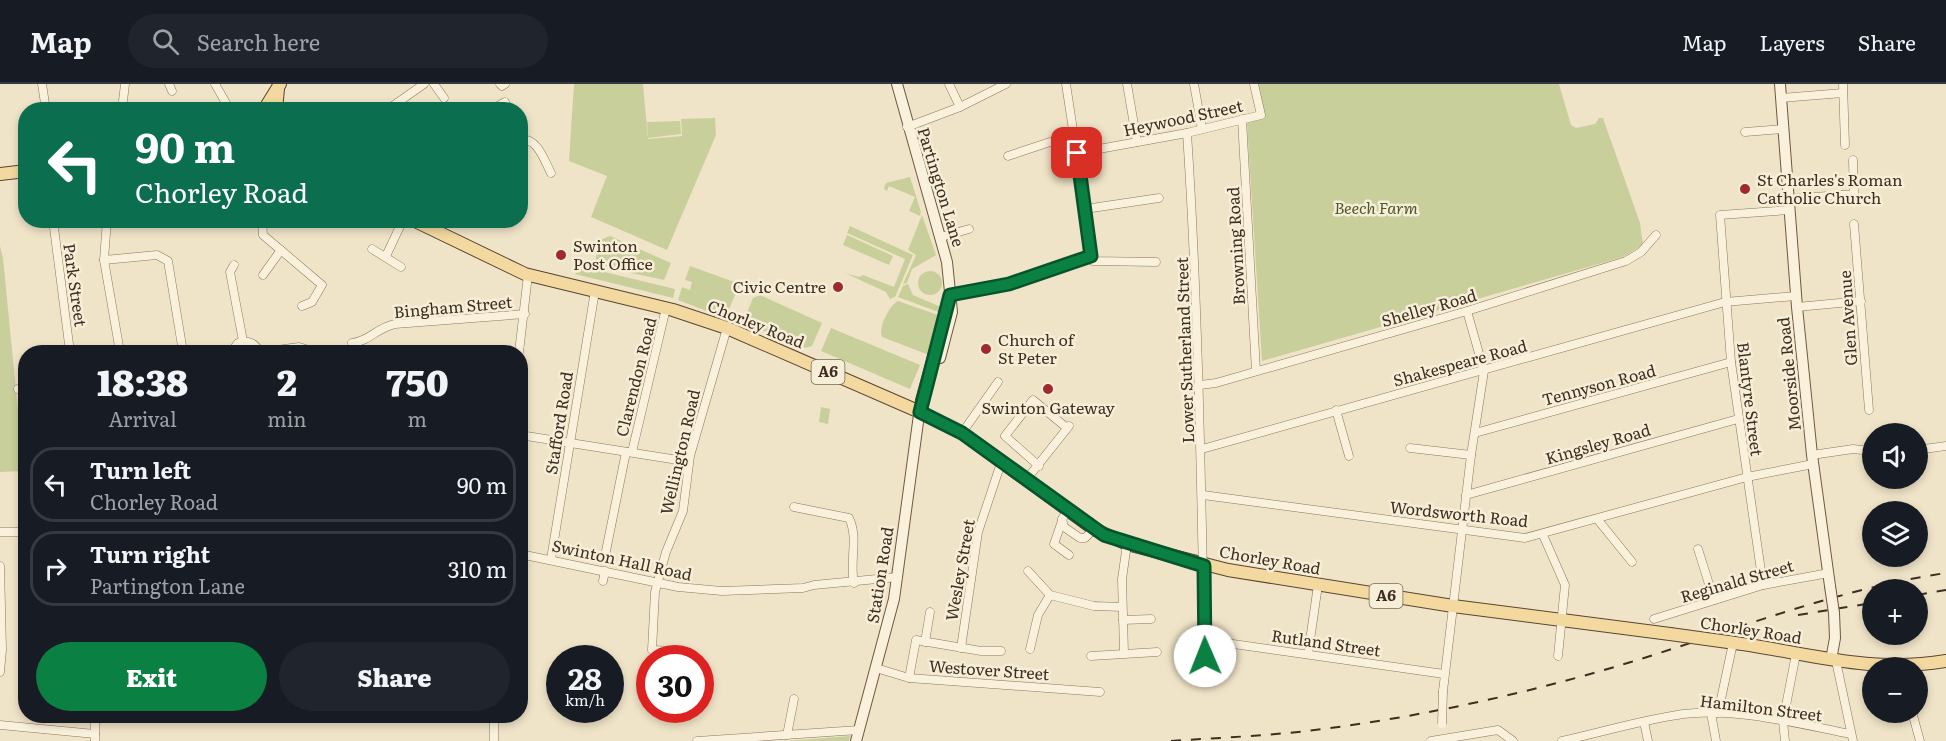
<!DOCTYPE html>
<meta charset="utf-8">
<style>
body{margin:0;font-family:Literata,serif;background:#20242c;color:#f1f3f6;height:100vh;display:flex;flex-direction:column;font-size:22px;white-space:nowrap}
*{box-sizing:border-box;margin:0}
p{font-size:20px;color:#9ea1a6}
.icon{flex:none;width:33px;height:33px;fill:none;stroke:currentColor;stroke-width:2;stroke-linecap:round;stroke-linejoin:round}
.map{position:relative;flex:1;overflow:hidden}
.sheet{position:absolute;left:18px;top:261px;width:510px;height:378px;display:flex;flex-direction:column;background:#171b24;border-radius:24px;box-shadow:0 3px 9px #0003}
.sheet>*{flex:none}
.hud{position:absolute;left:18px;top:18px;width:510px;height:126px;border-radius:24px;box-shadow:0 3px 9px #0003;background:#0b6e4f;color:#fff;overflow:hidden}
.buttons{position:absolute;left:1862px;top:339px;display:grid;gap:12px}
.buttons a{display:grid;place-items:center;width:66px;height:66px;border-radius:50%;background:#171b24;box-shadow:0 3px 9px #0003;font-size:30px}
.speed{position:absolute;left:546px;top:561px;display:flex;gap:12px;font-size:30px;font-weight:700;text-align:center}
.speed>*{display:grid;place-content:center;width:78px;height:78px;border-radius:50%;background:#171b24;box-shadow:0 3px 9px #0003;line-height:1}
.speed small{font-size:15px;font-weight:400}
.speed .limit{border:9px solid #d22;background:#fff;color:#111}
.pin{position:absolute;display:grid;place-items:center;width:51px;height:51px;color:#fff;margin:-26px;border-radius:12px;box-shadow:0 3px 9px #0006}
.me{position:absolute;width:66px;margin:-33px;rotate:359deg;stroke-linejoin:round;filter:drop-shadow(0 0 4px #0008)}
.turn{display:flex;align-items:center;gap:21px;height:126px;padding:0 18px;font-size:27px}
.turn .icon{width:78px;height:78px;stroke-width:2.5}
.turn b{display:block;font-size:42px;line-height:51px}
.eta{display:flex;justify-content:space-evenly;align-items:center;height:102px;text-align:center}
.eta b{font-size:36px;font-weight:800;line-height:42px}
.primary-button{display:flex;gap:12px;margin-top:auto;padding:12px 18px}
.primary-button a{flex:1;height:69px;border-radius:36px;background:#0b8043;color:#fff;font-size:24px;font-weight:800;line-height:69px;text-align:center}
.primary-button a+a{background:#20242c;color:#f1f3f6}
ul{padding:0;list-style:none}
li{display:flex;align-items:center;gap:18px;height:75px;margin:0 12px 9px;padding:0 6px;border:3px solid #363941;border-radius:24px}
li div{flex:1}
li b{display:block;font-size:22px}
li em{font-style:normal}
header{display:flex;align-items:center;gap:36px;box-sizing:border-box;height:84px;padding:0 30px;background:#171b24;border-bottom:2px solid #363941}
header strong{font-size:28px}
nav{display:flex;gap:33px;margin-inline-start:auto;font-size:21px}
.search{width:420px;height:54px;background:#20242c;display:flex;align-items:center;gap:15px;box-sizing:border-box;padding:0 21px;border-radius:33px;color:#9ea1a6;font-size:22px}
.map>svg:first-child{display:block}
.green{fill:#c9cf9b}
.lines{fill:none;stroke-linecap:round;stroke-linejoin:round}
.street-casing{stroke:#8d765c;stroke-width:9}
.secondary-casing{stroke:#6f573f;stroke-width:12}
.primary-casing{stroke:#5b4430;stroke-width:14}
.street{stroke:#faf1dc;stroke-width:8}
.secondary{stroke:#faf1dc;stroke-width:10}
.primary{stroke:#f3d9a0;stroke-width:12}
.rail{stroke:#3d2e20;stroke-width:2;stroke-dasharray:10 10;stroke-linecap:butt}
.street-bridge-casing{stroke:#8d765c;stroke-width:9;stroke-linecap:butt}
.secondary-bridge-casing{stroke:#6f573f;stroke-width:12;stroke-linecap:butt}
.primary-bridge-casing{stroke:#5b4430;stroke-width:14;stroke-linecap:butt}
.street-bridge{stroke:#faf1dc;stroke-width:8}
.secondary-bridge{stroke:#faf1dc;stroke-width:10}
.primary-bridge{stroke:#f3d9a0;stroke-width:12}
.route-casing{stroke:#07532c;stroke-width:15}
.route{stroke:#0b8043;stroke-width:10}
.poi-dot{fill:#9e2a2b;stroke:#f7eed8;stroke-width:2}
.labels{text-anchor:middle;stroke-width:5;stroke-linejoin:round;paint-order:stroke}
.shield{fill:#f7eed8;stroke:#756857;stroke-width:1.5}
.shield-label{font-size:15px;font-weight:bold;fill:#3d2e20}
.street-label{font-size:16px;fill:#3d2e20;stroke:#f7eed8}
.poi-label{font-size:16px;fill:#3d2e20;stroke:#f7eed8;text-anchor:start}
.park-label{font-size:16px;font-style:italic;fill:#4d5a26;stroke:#f7eed8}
</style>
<header>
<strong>Map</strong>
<div class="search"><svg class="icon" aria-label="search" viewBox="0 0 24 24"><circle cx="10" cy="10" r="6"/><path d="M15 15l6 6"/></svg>Search here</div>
<nav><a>Map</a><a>Layers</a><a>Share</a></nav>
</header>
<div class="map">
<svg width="1946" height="657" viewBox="0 0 1946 657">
<rect width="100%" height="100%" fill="#f0e4c8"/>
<g class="green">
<path d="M574,0H643L648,55L682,52L681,35L715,34L716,51L667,166L591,133L607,92L569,77Z"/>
<path d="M1258,0H1559L1571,41L1576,44L1595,40L1599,34H1603L1640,139L1643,161L1623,173L1262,277L1247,40L1252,36L1264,33Z"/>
<path d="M680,37L681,50L648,54L647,38Z"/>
<path d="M910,93L921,128L920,132L909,127L915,113L889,102L887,107L884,105L886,99Z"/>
<path d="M922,131L936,171L912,185L907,199L903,200L916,171L908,166Z"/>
<path d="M850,142L913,171L895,213L890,215L886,208L845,189L859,193L863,191L894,203L905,175L847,149Z"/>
<path d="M847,151L893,172L889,181L843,161Z"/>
<path d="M610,152L671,179L664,196L594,181L600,156Z"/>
<path d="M0,162L3,174L24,387L0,388Z"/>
<path d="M690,182L740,200L729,225L722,233L678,216L682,203L690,206L692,198L685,196Z"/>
<path d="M581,183L588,184L675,205L673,214L575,190Z"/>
<circle cx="930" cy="199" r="12"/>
<path d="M908,200L913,211L941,223V229L898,213L903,202Z"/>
<path d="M760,211L822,239L812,262L806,264L749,241L746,231L753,214Z"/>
<path d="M898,217L941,232L929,271L882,253C878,243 889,222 898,217Z"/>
<path d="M831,244L920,281L910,305L821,267Z"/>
<path d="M821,323L830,325L828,340L819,338Z"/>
<path d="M850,652L849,657H786Z"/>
</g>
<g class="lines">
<g class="street-casing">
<g id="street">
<path d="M42,0L46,26"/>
<path d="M169,0L172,7"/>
<path d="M215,0L230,26"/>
<path d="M434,0L444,14"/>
<path d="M500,0L502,2L505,0"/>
<path d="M949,0L960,23"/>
<path d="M1066,0L1093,177L1156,178"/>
<path d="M1127,0L1137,58"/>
<path d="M1194,0L1202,45"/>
<path d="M1843,0L1845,61"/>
<path d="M1781,14L1843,9"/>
<path d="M123,17L125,0"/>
<path d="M387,26L424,0"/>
<path d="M491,26L505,18"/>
<path d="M1242,35L1256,287"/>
<path d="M907,43L960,23L1006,0"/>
<path d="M1745,48L1783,45"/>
<path d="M1187,49C1199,229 1201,408 1205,588"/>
<path d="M520,55C538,54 544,76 551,89"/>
<path d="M1077,69L1187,49L1261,31L1254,0"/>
<path d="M1008,72L1050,58L1075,59"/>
<path d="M1788,115L1854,110L1853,76"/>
<path d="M1085,125L1159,114"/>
<path d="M53,136L70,268"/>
<path d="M107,136L104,176L120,268"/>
<path d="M262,136L263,151L322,201L312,218L302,222"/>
<path d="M1854,140L1869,326"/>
<path d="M941,153L969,145"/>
<path d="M372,165L401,183"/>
<path d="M386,172L403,136"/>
<path d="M104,176L157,171L168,177L183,268"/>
<path d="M234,181L230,188L243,257"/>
<path d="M263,191L281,166"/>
<path d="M950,211L1009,200L1091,172"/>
<path d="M1797,223L1861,217"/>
<path d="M352,259C370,257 376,244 395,240L525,230"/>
<path d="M231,268L238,259C248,256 256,259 259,268"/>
<path d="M262,268L299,263L315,268"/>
<path d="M519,268L528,191"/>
<path d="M1200,301L1216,299L1467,227L1626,177L1641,168L1656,151"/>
<path d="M18,305L26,304"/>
<path d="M1336,326L1349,372"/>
<path d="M962,349L998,298"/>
<path d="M1475,349L1731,278"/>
<path d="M520,351L678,376"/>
<path d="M1410,364L1471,371"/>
<path d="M1202,365L1725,218L1796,212"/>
<path d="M1917,366L1946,362"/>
<path d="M632,368L666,224"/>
<path d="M1812,371L1853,365L1872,367"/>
<path d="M1039,382L1005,352L1033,316L1067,344"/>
<path d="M1026,396L1069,342"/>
<path d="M1203,411L1525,454L1747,393L1813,380"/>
<path d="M1466,411L1738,335"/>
<path d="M794,423L849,434C859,455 849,476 854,499"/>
<path d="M1068,427L1062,435L1064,443L1080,454H1085L1094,445"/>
<path d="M1598,436L1632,478"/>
<path d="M1062,437L1054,460L1069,471"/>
<path d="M0,448H26"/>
<path d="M1543,451L1565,501L1558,572"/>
<path d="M1698,465L1714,516"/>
<path d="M606,467L626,368"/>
<path d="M520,470L678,503L722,507L803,504L814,501L898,493"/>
<path d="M551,475L595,207"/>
<path d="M0,482L2,566L0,588"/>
<path d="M1028,487L1050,511L1094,522L1122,523"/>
<path d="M603,497L605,487"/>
<path d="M1763,501L1731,278L1720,131L1789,126"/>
<path d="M1654,535L1763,501L1829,489"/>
<path d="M1123,536L1151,535"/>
<path d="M1205,556L1444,590"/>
<path d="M925,558L930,528"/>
<path d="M961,564L978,448L1001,379"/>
<path d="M1030,565L1038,531L1050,511"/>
<path d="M674,567L652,566L655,508L666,468L683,427L690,372L727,244"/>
<path d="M1124,569L1122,495L1127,460"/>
<path d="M1308,570L1318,501"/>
<path d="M1091,572L1157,568"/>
<path d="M1836,577L1853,657"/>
<path d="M876,584L909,594L1100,608"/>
<path d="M909,594L916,556L981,567H1001"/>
<path d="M1443,607L1471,371L1484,287L1467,227"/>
<path d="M1912,628L1920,657"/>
<path d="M1711,629L1716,657"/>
<path d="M1718,629L1733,559"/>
<path d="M1644,638L1648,657"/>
<path d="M0,641L95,650"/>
<path d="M787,651L794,615"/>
<path d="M95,657V632"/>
<path d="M494,657V632"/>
<path d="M697,657L859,646"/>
<path d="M1431,657L1498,646L1513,657"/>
<path d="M1562,657C1602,648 1642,636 1683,630C1735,623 1799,640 1851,650"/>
<path d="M1785,657L1783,637L1796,570"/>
</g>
</g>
<g class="secondary-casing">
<g id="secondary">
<path d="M897,0L947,178L952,228L940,274"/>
<path d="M1780,0L1797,223L1812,371L1830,502"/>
<path d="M1831,576L1835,554L1834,529"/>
<path d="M856,657L894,515L921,316L949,216"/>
</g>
</g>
<g class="primary-casing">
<g id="primary">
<path d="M264,26L280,0"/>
<path d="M276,26L278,5"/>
<path d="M0,90L26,87"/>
<path d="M413,136L525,190L673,226L727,244L920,328L962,349L1094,445L1127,460L1228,486L1453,522L1670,550"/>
<path d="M1728,558C1806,568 1866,590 1946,577"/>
</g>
</g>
<use href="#street" class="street"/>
<use href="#secondary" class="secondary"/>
<use href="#primary" class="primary"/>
<g class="rail">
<path d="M1917,511L1946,506"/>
<path d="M1798,531L1872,519"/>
<path d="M1171,657C1216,654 1262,652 1307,647C1416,634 1526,610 1631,578C1735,546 1837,505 1946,489"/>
</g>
<g class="street-bridge-casing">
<path id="street-bridge" d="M1442,640L1443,607"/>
</g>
<g class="secondary-bridge-casing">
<path id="secondary-bridge" d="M1830,502L1834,529"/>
</g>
<g class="primary-bridge-casing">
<path id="primary-bridge" d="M1670,550L1728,558"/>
</g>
<use href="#street-bridge" class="street-bridge"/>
<use href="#secondary-bridge" class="secondary-bridge"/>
<use href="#primary-bridge" class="primary-bridge"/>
</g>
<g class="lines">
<g class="route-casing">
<path id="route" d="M1077,69L1091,172L1009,200L950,211L920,328L962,349L1104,451L1204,482L1205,572"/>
</g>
<use href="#route" class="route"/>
</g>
<g class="poi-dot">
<circle cx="1745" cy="105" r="6"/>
<circle cx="561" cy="171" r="6"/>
<circle cx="838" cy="203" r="6"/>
<circle cx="986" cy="265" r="6"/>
<circle cx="1048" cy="305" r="6"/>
</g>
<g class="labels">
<g class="shield">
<rect x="811.5" y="276" width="33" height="24" rx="4.5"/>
<rect x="1369.5" y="500" width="33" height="24" rx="4.5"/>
</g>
<g class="shield-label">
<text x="828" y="293">A6</text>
<text x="1386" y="517">A6</text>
</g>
<g class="street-label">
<text transform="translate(1183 34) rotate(-12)" y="6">Heywood Street</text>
<text transform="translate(941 103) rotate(73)" y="6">Partington Lane</text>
<text transform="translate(1236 162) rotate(-93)" y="6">Browning Road</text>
<text transform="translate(75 201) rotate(82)" y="6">Park Street</text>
<text transform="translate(453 223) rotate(-5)" y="6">Bingham Street</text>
<text transform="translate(1429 224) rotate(-16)" y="6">Shelley Road</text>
<text transform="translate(1848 234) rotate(-94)" y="6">Glen Avenue</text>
<text transform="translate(756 240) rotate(22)" y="6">Chorley Road</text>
<text transform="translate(1185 266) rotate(-92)" y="6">Lower Sutherland Street</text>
<text transform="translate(1460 279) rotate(-15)" y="6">Shakespeare Road</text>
<text transform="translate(1789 290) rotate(-96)" y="6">Moorside Road</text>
<text transform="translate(636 293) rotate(-76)" y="6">Clarendon Road</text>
<text transform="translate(1599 301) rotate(-15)" y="6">Tennyson Road</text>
<text transform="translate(1750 315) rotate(83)" y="6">Blantyre Street</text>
<text transform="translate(559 339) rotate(-81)" y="6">Stafford Road</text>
<text transform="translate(1598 360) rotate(-16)" y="6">Kingsley Road</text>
<text transform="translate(680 368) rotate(-77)" y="6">Wellington Road</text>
<text transform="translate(1459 430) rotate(6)" y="6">Wordsworth Road</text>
<text transform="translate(622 476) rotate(12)" y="6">Swinton Hall Road</text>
<text transform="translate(1270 476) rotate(10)" y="6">Chorley Road</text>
<text transform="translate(960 486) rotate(-80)" y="6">Wesley Street</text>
<text transform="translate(880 491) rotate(-81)" y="6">Station Road</text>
<text transform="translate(1737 497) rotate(-16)" y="6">Reginald Street</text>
<text transform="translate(1751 546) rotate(9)" y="6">Chorley Road</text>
<text transform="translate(1326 559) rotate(8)" y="6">Rutland Street</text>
<text transform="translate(989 586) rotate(4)" y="6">Westover Street</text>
<text transform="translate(1761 624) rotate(7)" y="6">Hamilton Street</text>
</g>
<g class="poi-label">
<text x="1757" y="102">St Charles's Roman<tspan x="1757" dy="18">Catholic Church</tspan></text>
<text x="573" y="168">Swinton<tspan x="573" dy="18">Post Office</tspan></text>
<text x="826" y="209" text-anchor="end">Civic Centre</text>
<text x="998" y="262">Church of<tspan x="998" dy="18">St Peter</tspan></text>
<text x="1048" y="330" text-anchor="middle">Swinton Gateway</text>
</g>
<g class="park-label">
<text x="1376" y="130">Beech Farm</text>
</g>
</g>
</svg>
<div class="buttons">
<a><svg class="icon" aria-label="sound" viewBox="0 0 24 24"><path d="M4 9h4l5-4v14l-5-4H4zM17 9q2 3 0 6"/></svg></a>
<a><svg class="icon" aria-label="layers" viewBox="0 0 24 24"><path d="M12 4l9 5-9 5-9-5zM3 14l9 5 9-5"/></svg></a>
<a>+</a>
<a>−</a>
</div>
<div class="speed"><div>28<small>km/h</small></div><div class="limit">30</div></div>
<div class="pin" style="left:1077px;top:69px;background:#d93025"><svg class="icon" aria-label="arrive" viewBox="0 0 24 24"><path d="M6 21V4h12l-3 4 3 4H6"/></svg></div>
<svg class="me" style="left:1205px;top:572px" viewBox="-20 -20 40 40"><circle r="19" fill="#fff"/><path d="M0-13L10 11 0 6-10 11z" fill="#0b8043"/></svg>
<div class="hud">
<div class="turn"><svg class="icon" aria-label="left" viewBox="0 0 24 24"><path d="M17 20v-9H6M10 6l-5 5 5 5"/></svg><div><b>90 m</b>Chorley Road</div></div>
</div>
<section class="sheet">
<div class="eta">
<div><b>18:38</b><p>Arrival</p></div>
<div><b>2</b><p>min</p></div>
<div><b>750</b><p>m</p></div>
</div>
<ul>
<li><svg class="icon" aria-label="left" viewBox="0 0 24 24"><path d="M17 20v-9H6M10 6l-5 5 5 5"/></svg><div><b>Turn left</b><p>Chorley Road</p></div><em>90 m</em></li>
<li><svg class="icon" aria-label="right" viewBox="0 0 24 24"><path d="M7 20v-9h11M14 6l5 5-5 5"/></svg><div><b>Turn right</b><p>Partington Lane</p></div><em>310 m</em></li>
</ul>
<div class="primary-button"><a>Exit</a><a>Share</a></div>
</section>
</div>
